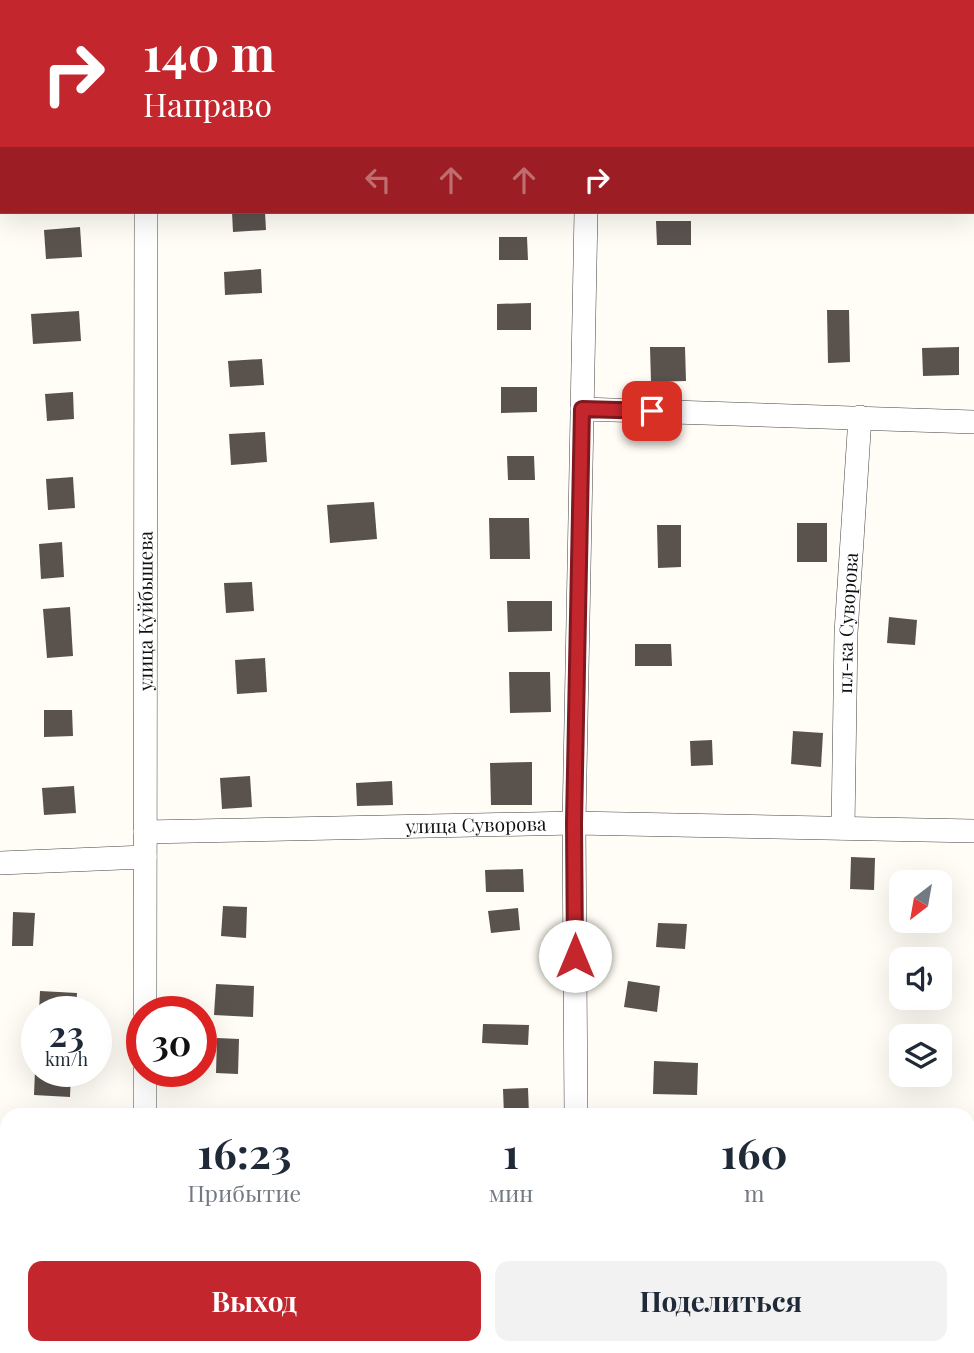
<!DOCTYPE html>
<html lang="ru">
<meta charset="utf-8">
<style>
body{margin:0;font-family:"Playfair Display",serif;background:#f2f2f3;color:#1f2937;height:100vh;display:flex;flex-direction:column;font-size:26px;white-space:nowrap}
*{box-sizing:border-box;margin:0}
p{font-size:23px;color:#747a83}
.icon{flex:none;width:38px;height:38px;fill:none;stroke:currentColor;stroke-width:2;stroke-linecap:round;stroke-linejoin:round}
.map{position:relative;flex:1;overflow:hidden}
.side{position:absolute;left:0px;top:1108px;width:975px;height:247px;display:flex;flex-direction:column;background:#fff;border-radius:21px 21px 0 0;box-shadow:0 7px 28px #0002}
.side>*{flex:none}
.hud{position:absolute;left:0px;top:0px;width:975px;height:214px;box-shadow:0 7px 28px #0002;background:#c4262e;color:#fff;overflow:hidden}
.needle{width:46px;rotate:211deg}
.controls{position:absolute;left:889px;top:870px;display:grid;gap:14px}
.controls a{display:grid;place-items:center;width:63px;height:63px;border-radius:14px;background:#fff;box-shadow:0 7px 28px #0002;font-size:35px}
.speed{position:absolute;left:21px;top:996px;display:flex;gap:14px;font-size:35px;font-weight:700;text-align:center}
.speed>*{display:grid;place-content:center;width:91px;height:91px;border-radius:50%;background:#fff;box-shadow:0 7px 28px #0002;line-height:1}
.speed small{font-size:18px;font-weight:400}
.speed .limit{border:10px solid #d22;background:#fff;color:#111}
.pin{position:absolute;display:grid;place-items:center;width:60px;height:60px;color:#fff;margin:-30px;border-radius:14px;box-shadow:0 4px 10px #0006}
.me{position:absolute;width:77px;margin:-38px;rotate:0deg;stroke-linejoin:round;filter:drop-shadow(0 0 5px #0008)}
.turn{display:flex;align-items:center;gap:24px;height:147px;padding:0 28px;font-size:32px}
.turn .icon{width:91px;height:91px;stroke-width:2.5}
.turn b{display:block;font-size:49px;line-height:60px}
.lanes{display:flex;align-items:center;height:66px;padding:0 28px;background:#0003;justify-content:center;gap:35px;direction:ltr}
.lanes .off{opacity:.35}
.eta{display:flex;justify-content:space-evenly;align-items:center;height:119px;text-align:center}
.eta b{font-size:42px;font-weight:700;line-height:49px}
.cta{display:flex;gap:14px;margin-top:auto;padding:14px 28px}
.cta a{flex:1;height:80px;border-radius:14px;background:#c4262e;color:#fff;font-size:28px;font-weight:700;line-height:80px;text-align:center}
.cta a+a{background:#f2f2f3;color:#1f2937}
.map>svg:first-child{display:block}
.building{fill:#5a524d}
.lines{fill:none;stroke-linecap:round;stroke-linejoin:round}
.street-casing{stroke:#444;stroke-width:24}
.street{stroke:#fff;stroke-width:23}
.route-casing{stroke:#7f191e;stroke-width:18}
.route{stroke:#c4262e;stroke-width:12}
.labels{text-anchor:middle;stroke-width:7;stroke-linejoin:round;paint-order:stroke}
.street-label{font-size:19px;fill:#111;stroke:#fff}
</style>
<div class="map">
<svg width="974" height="1353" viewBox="0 0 974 1353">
<rect width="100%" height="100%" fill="#fffdf5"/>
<g class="building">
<path d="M232,212H265L266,230L233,232Z"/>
<path d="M656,221H691V245H657Z"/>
<path d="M80,227L82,257L46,259L44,230Z"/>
<path d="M499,237H527L528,260H499Z"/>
<path d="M261,269L262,293L225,295L224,272Z"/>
<path d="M531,303V330H497V304Z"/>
<path d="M827,310H849L850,362L828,363Z"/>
<path d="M79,311L81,341L33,344L31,314Z"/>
<path d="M650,347H685L686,381L651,382Z"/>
<path d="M959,347V375L923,376L922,348Z"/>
<path d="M262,359L264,385L230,387L228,361Z"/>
<path d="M501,387H537V412L501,413Z"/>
<path d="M73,392L74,419L47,421L45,394Z"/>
<path d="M265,432L267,462L231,465L229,434Z"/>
<path d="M507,456H534L535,480H508Z"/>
<path d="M73,477L75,508L48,510L46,479Z"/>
<path d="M374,502L377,539L330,543L327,505Z"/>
<path d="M489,518H529L530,559H490Z"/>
<rect x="797" y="523" width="30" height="39"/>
<path d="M657,525H681V567L658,568Z"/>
<path d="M62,542L64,577L41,579L39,544Z"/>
<path d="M252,582L254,611L226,613L224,583Z"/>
<path d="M507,601H552V631L508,632Z"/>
<path d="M70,607L73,656L47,658L43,609Z"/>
<path d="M889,617L917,620L915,645L887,643Z"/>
<path d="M635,644H671L672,666H635Z"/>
<path d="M265,658L267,692L237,694L235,660Z"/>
<path d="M509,672H550L551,712L510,713Z"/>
<path d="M44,710H72L73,736L44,737Z"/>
<path d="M793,731L823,733L821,767L791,764Z"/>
<path d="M712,740L713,765L691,766L690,741Z"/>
<path d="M532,762V805H491L490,763Z"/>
<path d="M250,776L252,807L222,809L220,778Z"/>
<path d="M392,781L393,805L357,806L356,783Z"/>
<path d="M74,786L76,813L44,815L42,788Z"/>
<path d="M851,857L875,858L874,890L850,889Z"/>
<path d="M523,869L524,892H486L485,870Z"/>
<path d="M223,906L247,907L246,938L221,936Z"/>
<path d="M518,908L520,930L491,933L488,911Z"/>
<path d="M13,912L35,913L33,946H12Z"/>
<path d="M658,923L687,924L685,949L656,947Z"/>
<path d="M628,981L660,986L657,1012L624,1007Z"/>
<path d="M216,984L254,986L253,1017L214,1015Z"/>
<path d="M40,991L77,993L76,1012H39Z"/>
<path d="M483,1024L529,1025L528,1045L482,1043Z"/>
<path d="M217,1038L239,1039L238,1074L216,1073Z"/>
<path d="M654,1061L698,1063L697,1095L653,1094Z"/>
<path d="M35,1071H71L70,1097L34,1095Z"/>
<path d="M528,1088L529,1115H504L503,1089Z"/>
<rect x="46" y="1348" width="27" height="5"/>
<path d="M207,1348H237V1353H206Z"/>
</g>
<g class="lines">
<g class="street-casing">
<g id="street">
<path d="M150,2V0"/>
<path d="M449,2L458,0"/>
<path d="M589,2L590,0"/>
<path d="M0,177L2,176"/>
<path d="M582,409L974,422"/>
<path id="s1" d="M843,828L846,633L860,417"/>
<path id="s2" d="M145,832L574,823L974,831"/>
<path d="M0,863L145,857"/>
<path id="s3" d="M145,1012L146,212"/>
<path d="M145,1115V1071"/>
<path d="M576,1115L574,823L586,212"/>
<path d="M578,1348V1353"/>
<path d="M144,1353V1348"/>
</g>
</g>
<use href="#street" class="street"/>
</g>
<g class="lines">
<g class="route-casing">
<path id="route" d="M575,956L574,823L582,409L652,411"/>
</g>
<use href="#route" class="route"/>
</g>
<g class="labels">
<g class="street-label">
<text dy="7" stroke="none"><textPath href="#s3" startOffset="401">улица Куйбышева</textPath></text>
<text dy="7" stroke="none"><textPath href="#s1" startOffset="205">пл-ка Суворова</textPath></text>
<text dy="7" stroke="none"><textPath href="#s2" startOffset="331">улица Суворова</textPath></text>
</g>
</g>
</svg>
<div class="controls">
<a><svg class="needle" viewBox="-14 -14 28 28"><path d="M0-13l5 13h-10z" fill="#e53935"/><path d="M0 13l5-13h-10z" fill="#747a83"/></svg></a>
<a><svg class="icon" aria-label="sound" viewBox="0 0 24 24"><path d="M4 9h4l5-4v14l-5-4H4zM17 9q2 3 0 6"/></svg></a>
<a><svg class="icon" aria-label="layers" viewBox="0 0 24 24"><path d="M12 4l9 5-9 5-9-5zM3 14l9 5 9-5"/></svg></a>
</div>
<div class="speed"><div>23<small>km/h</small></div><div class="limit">30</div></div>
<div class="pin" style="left:652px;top:411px;background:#d93025"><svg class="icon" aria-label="arrive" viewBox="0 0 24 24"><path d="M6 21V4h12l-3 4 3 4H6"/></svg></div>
<svg class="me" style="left:575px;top:956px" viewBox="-20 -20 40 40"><circle r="19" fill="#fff"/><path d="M0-13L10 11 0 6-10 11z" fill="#c4262e"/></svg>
<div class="hud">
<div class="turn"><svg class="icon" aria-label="right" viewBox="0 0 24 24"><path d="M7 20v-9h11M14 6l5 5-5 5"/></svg><div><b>140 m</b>Направо</div></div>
<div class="lanes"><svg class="icon off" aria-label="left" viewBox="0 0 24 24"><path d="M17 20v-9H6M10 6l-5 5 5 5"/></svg><svg class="icon off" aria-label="ahead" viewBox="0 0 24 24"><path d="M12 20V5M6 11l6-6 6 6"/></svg><svg class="icon off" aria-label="ahead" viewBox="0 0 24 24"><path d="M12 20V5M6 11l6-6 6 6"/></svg><svg class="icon" aria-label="right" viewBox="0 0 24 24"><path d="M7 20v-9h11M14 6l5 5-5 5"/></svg></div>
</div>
<section class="side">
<div class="eta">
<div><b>16:23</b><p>Прибытие</p></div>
<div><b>1</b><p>мин</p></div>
<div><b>160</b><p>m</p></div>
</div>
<div class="cta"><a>Выход</a><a>Поделиться</a></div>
</section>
</div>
